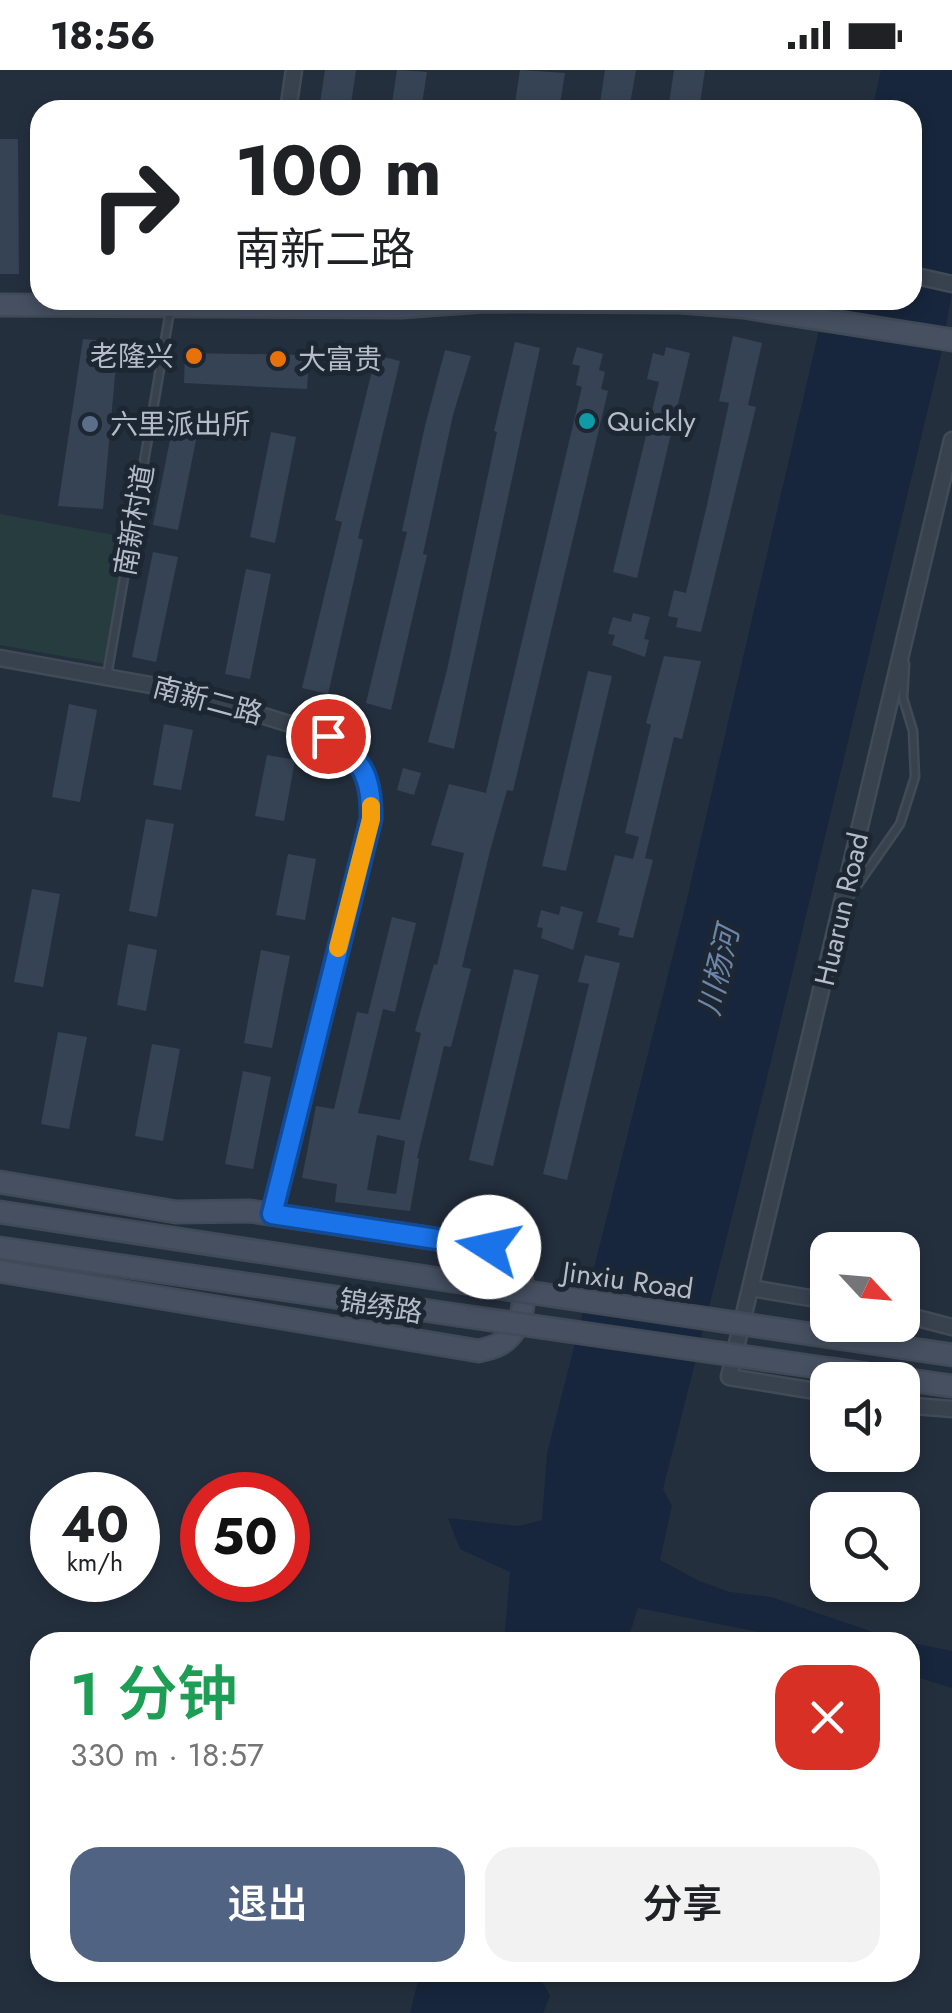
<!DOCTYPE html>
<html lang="zh">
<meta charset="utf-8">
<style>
body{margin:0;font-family:Jost,"Noto Sans SC",sans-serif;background:#f2f2f2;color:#202124;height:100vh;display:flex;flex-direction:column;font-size:38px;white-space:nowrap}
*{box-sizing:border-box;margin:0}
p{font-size:32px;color:#757577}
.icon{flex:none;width:55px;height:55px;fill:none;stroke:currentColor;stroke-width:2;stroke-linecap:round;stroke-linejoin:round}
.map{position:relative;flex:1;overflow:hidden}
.drawer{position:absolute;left:30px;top:1562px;width:890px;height:350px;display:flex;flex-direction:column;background:#fff;border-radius:30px;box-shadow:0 5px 15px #0003}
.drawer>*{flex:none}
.top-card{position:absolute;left:30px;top:30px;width:892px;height:210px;border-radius:30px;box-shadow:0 5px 15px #0003;background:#fff;color:#202124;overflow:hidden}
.needle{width:65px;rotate:116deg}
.controls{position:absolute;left:810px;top:1162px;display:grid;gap:20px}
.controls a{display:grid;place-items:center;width:110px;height:110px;border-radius:20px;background:#fff;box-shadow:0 5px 15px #0003;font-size:50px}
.speed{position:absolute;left:30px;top:1402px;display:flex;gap:20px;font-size:50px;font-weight:700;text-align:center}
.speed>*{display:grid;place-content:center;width:130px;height:130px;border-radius:50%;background:#fff;box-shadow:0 5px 15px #0003;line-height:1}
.speed small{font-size:25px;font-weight:400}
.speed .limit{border:15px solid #d22;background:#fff;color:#111}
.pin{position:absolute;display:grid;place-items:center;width:85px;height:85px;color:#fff;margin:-42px;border:5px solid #fff;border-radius:50%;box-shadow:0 2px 10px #0007}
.me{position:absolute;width:110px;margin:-55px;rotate:280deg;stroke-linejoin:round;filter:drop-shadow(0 0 8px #0008)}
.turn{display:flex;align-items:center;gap:35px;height:210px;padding:0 40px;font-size:45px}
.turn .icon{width:130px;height:130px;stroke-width:2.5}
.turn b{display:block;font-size:70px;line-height:85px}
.round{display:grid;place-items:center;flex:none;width:105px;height:105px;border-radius:30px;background:#f2f2f2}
.overview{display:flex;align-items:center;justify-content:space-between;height:170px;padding:0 40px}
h1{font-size:60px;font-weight:600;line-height:75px;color:#1e9e55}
.cta{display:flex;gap:20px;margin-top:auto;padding:20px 40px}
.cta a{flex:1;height:115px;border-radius:30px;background:#506383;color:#fff;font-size:40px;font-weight:600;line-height:115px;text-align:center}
.cta a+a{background:#f2f2f2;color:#202124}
.status{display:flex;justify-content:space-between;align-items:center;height:70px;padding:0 50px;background:#fff;direction:ltr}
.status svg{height:28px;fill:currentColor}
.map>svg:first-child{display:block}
.green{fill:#263c3f}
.water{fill:#17263c}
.building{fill:#364354;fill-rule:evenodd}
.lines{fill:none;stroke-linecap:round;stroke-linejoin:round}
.lane-casing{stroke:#414a57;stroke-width:11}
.street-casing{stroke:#414a57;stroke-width:19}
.secondary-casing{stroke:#414a57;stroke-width:25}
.lane{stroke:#38414e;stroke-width:6}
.street{stroke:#38414e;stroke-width:14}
.secondary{stroke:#465061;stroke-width:20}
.secondary-bridge-casing{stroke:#414a57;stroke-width:25;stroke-linecap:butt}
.secondary-bridge{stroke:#465061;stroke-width:20}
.route-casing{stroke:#114b97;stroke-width:25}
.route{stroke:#1a73e8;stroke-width:18}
.slow{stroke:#f59e0b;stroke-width:18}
.food-dot{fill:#e8710a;stroke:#1d2633;stroke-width:4}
.culture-dot{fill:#0f9aa8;stroke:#1d2633;stroke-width:4}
.service-dot{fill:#5c6f8a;stroke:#1d2633;stroke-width:4}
.labels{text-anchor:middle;stroke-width:10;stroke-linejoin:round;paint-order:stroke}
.poi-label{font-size:28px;fill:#b4bcc9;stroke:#1d2633;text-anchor:start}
.street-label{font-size:28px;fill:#b4bcc9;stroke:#1d2633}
.water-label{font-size:30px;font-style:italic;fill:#6d86a8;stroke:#1d2633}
</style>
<div class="status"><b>18:56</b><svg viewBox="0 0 49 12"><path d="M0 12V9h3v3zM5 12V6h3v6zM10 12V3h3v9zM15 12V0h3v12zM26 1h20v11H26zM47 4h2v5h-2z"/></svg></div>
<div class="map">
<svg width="952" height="1943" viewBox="0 0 952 1943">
<rect width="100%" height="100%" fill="#242f3e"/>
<path class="green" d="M0,444L130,468L106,594L0,575Z"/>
<g class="water">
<path d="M881,0H952V221L941,285L766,1012L663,1419L672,1436L660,1490L699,1511L730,1522L771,1527L893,1569L952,1581V1618L910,1605V1572H809L638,1538L627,1572H504L510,1502L460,1479L448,1448L519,1456L542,1450L547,1384L687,829L826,230H912V40H872Z"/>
<path d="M420,1903H545L543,1913L550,1926L543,1943H410Z"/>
</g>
<g class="building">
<path d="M325,0H356L350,40H319Z"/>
<path d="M397,0L427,2L421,40H391Z"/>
<path d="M520,0L565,3L559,40H514Z"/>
<path d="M605,0H636L629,40H599Z"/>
<path d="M674,0H705L699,40H668Z"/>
<path d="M0,69H18L19,204H0Z"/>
<path d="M733,266L762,273L748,335L756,337L701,562L676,557L678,548L668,546L674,520L686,523L707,435L729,333L719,331Z"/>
<path d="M83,269L118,272L103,439L58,436Z"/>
<path d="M515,272L540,278L454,679L428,672L447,600L497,362L494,361Z"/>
<path d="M577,277L603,284L599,300L605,302L601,319L608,321L513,721L507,720L490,781L462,897L471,899L451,977L444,976L417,1088L419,1089L410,1141L335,1132L337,1114L302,1108L316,1036L334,1039L357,942L368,944L392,847L416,853L395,942L383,939L358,1043L400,1050L421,963L415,961L434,894L437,895L464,783L431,775L449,714L486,723L582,317L576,315L580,296L572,294ZM377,1065L405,1071L396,1124L367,1120Z"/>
<path d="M666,277L690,283L637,508L613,502L659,312L647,309L653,283L664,286Z"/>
<path d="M445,280L471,286L453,345L423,484L427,485L391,640L366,633L407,462L402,461L425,356Z"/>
<path d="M185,283L309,285L307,319L184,313Z"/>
<path d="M376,285L400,291L358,468L363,470L328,624L302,618L342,452L335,450Z"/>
<path d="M174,350L199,355L178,460L153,455Z"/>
<path d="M271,362L296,367L275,473L250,467Z"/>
<path d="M153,482L178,487L156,592L132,587Z"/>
<path d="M246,499L271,504L250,609L225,604Z"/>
<path d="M633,543L650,547L644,569L649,570L645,587L612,575L615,565L608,564L613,547L631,552Z"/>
<path d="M664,586L701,591L682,669L674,667L645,788L653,790L633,868L618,865L620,858L597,852L615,785L633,789L639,767L625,763L651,655L646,653Z"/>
<path d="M588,601L612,606L566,801L542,796Z"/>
<path d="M69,634L97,640L80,732L52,727Z"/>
<path d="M164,654L193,660L181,720L153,715Z"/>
<path d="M267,685L295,690L284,751L255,746Z"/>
<path d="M403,698L421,703L414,725L397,720Z"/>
<path d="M146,749L174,754L157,847L129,841Z"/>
<path d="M288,784L316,789L305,850L276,845Z"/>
<path d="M32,819L60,824L43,917L14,912Z"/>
<path d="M561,836L583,842L573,880L541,868L543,858L537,857L541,840L559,845Z"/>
<path d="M128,874L157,880L146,941L117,935Z"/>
<path d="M261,880L290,886L272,978L244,973Z"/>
<path d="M585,885L620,893L567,1110L543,1104L589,914L578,912Z"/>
<path d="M514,899L539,905L493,1096L469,1090Z"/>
<path d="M58,962L87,967L69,1059L41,1054Z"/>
<path d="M152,974L180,979L163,1071L135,1066Z"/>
<path d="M243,1001L271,1007L253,1099L225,1094Z"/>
</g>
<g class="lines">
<g class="lane-casing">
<g id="lane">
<path d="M107,606L170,241"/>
<path d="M849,827L900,754L915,707L913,661L903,628L905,594"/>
</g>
</g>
<g class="street-casing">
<g id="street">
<path d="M288,40L294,0"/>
<path d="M912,205L952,214"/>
<path d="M0,588L184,621L328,666L355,686L372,723L371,749L272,1144"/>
<path d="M751,1218L828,1231"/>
<path d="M902,1244L952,1257"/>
<path d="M828,1323L729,1307L952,370"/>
<path d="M902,1335L952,1339"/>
</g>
</g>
<g class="secondary-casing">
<g id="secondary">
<path d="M0,235L401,237L485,231L679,232L743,237L952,270"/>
<path d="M0,1112L176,1142L250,1141L489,1177C496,1181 506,1185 511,1190C529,1210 527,1247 509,1267C501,1276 490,1278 479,1281L0,1201"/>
<path d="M0,1142L466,1213"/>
<path d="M0,1178L457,1245"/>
<path d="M837,1268L952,1285"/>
<path d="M831,1299L952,1316"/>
</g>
</g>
<use href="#lane" class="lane"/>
<use href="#street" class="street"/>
<use href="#secondary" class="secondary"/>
<g class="secondary-bridge-casing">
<g id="secondary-bridge">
<path d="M466,1213L837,1268"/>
<path d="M457,1245L831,1299"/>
</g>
</g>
<use href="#secondary-bridge" class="secondary-bridge"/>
</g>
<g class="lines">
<g class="route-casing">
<path id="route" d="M328,666C362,691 372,705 371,749L272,1144L489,1177"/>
</g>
<use href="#route" class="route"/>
<path class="slow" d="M338,878L371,749V736"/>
</g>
<g class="food-dot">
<circle cx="194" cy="286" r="10"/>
<circle cx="278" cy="289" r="10"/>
</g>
<circle class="culture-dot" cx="587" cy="351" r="10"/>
<circle class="service-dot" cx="90" cy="354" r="10"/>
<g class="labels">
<g class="poi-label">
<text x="174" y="296" text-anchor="end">老隆兴</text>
<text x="298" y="299">大富贵</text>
<text x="607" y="361">Quickly</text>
<text x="110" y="364">六里派出所</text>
</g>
<g class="street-label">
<text transform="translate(134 450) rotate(-80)" y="10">南新村道</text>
<text transform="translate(208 630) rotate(15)" y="10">南新二路</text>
<text transform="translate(841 839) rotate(-77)" y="10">Huarun Road</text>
<text transform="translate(628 1210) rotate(8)" y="10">Jinxiu Road</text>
<text transform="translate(381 1236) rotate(9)" y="10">锦绣路</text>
</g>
<g class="water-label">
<text transform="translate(719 901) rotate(-77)" y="10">川杨河</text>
</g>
</g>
</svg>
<div class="controls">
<a><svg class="needle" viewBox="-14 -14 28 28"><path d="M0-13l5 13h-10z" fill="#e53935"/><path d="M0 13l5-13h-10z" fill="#757577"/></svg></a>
<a><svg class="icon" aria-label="sound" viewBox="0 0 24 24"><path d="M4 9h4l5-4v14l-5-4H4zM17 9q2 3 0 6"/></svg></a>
<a><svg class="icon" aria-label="search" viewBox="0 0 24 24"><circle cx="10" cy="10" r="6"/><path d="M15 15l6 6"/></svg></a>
</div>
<div class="speed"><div>40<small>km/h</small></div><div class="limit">50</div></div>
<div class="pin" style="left:328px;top:666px;background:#d93025"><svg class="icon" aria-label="arrive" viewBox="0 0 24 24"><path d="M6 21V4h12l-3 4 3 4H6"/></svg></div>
<svg class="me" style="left:489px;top:1177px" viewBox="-20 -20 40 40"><circle r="19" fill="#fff"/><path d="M0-13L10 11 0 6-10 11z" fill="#1a73e8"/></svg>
<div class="top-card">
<div class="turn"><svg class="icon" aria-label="right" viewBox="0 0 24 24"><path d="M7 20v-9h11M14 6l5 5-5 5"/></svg><div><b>100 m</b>南新二路</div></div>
</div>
<section class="drawer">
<div class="overview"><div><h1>1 分钟</h1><p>330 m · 18:57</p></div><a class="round" style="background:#d93025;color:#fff"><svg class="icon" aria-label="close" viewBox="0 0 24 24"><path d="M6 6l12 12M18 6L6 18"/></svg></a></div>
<div class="cta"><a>退出</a><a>分享</a></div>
</section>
</div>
